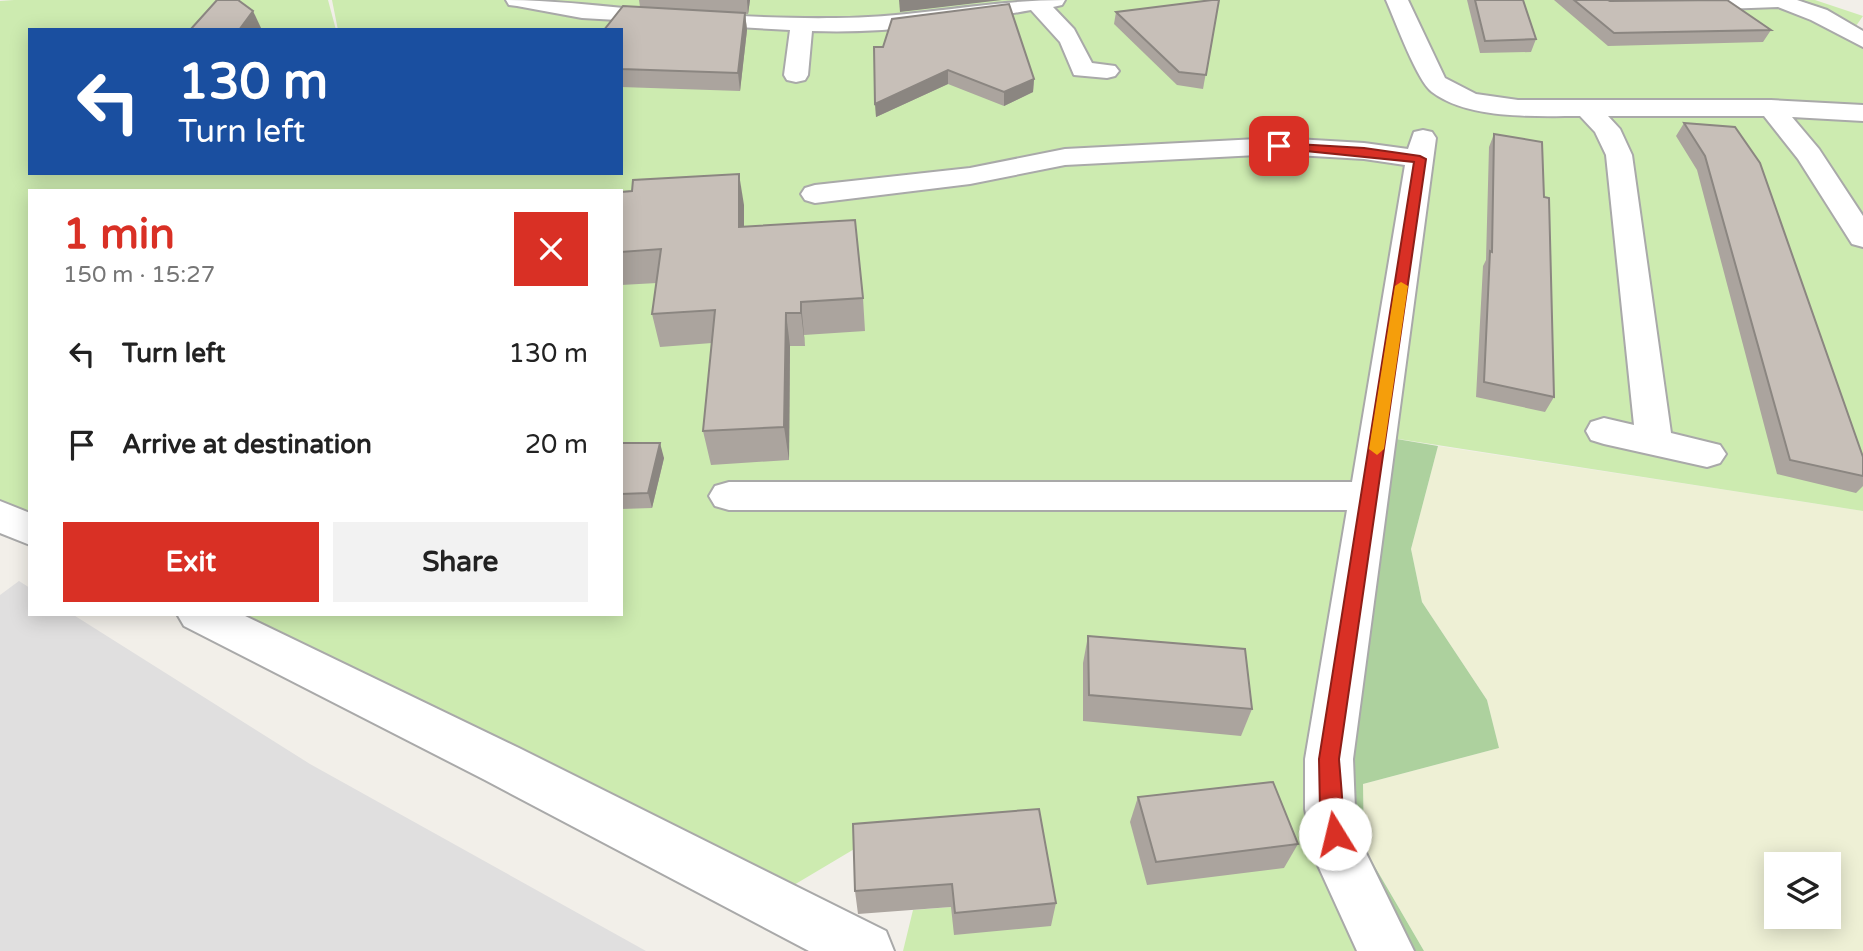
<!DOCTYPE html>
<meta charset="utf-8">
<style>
body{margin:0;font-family:"Varela Round",sans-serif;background:#f2f2f2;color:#222;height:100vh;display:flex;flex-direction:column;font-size:26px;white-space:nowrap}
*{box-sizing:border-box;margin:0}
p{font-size:23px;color:#767676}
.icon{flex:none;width:38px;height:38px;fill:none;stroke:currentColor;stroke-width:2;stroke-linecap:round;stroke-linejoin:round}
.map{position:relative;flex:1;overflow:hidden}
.sheet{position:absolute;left:28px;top:189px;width:595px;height:427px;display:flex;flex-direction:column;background:#fff;border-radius:0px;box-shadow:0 4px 18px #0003}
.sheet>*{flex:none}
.guide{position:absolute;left:28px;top:28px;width:595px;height:147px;border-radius:0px;box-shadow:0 4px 18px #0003;background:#1a4fa0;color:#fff;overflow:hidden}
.fabs{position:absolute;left:1764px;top:852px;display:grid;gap:14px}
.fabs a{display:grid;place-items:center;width:77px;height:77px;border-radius:0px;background:#fff;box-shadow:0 4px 18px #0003;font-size:35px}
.pin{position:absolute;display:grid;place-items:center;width:60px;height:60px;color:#fff;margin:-30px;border-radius:14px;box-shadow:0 4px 10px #0006}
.me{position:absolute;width:77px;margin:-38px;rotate:351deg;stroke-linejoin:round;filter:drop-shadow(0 0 5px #0008)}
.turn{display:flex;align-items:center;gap:24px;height:147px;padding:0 35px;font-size:32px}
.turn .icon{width:91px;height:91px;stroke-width:2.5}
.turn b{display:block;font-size:49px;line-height:60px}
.round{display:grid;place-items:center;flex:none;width:74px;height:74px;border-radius:0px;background:#f2f2f2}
.headline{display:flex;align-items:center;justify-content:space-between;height:119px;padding:0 35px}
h1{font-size:42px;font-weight:700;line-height:52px;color:#d93025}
.button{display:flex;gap:14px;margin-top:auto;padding:14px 35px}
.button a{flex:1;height:80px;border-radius:0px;background:#d93025;color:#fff;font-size:28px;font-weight:700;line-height:80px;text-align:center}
.button a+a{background:#f2f2f2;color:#222}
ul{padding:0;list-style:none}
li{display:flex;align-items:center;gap:21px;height:91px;padding:0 35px}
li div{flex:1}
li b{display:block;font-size:26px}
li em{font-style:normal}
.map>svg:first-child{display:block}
.residential{fill:#e0dfdf}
.farmland{fill:#eef0d5;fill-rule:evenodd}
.grass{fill:#cdebb0}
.forest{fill:#add19e}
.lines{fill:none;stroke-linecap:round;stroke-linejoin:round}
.street-casing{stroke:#a9a9a9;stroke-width:4}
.street{fill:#fff;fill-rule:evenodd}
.wall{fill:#aba49e}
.shaded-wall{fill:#8b8681}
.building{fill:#c7bfb8;stroke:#8b8681;stroke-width:2}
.route{fill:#d93025;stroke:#8d1f18;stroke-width:2}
.slow{fill:#f59e0b}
</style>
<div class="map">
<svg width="1863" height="951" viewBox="0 0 1863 951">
<rect width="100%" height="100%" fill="#f2efe9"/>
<path class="residential" d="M19,581L30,588V614H72L310,764L646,951H0V595Z"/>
<path class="farmland" d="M1438,446L1863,511V951H1424L1364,848L1363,784L1499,748L1487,700L1422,602L1411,549ZM1776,864H1829V917H1776Z"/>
<path class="grass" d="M14,0H328L336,30H30V173H621V30H338L332,0H1815L1863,16L1851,33L1863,40V511L1379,436L1329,759L1386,951H903L913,910L951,907L1051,926L856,848L767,901L245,637L248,614H621V191H30V530L0,516V1Z"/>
<path class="forest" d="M1379,436L1438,446L1411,549L1422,602L1487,700L1499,748L1363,784L1364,848L1424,951H1386L1341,859Z"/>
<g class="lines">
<g class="street-casing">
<g id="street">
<path d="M506,0C549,0 591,5 634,9C700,14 769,19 836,18C913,18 988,0 1065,0L1062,5L1053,7L1074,29L1092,63L1115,66L1119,71L1115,76L1107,78L1074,75L1060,42L1031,10C960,23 885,34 812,31L808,75L805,80L796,82L787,80L784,75L790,30L582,18L517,6L509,5Z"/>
<path d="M1386,0H1408L1445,78L1476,94L1518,100H1771L1863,105V121L1792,117L1819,149L1863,216V247L1852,244L1798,159L1764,116H1608L1620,129L1632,155L1671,433L1720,445L1726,454L1720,463L1707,467L1604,444L1591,440L1586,431L1591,422L1604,418L1634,425L1606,155L1595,132L1580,116C1536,116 1469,120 1432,92C1417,81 1395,20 1386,0Z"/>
<path d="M1595,0H1797L1827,10L1863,31V47L1811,20L1778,7L1614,13L1606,12Z"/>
<path d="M1423,130L1432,132L1436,138L1353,759L1355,809L1366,853L1414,951H1357L1315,859L1305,809V759L1347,510H729L715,506L709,496L715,486L729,482H1352L1405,165L1364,159L1279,154L1065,165L970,184L815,203L805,200L801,194L805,188L815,185L970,168L1065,149L1279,138L1364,143L1408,149L1414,132Z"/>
<path d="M0,501L30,513V545L0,533Z"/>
<path d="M177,614H241L519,748L886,931L894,951H809L485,780L184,626Z"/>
</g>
</g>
<use href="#street" class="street"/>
</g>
<g class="wall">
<path d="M639,0H750L748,14H745L747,30L740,91L621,87V30L712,11L640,7Z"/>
<path d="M1219,0L1203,89L1177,85L1114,24L1116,12Z"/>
<path d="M1467,0H1523L1536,39L1531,52L1480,53Z"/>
<path d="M1554,0H1608L1610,1L1771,30L1763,42L1608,46Z"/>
<path d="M874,47L1034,79L1033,92L1004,106L948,84L876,117Z"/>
<path d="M1684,123L1735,127L1863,457V486L1856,493L1777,474L1697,170L1676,136Z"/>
<path d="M1494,134L1554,397L1545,412L1476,397L1483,266L1486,260L1489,147Z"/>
<path d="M621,192L744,205V227L863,298L865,331L804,335L805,346H790L789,460L711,465L703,431L712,343L660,347L652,314L657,283L621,285Z"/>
<path d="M621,443L664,458L652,508L621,509Z"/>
<path d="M1088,636L1252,709L1241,736L1083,721V663Z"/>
<path d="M1138,797L1298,844L1284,868L1147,885L1130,822Z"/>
<path d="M853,824L1056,903L1051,926L954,935L951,907L858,914L855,891Z"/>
</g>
<g class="shaded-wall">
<path d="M747,0H750L748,14Z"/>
<path d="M899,0H1002L900,12Z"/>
<path d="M253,11L262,30H239Z"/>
<path d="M745,13L747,30L740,91L738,73Z"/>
<path d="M948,70V84L876,117L875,104Z"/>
<path d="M1034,79L1033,92L1004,106V92Z"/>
<path d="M739,174L744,205V259L739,227Z"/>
<path d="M801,302L805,346L801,313Z"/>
<path d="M786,313L790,346L789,460L784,427Z"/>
<path d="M660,443L664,458L652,508L648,493Z"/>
</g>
<g class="building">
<path d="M217,0H238L253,11L239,30H190Z"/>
<path d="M1212,0H1219L1206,75L1179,72L1116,12Z"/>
<path d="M1475,0H1523L1536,39L1485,41Z"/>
<path d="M1574,0H1608L1610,1L1727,0L1771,30L1614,33Z"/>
<path d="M1009,4L1034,79L1004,92L948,70L875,104L874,47H883L892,19Z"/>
<path d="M623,6L745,13L738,73L621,69V30H604Z"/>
<path d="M1684,123L1735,127L1760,163L1863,457V476L1790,460L1705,156Z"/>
<path d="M1494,134L1542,142L1544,197L1549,198L1554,397L1484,382L1490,251L1492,252Z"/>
<path d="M739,174V227L855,220L863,298L801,302V313H786L784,427L703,431L715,310L652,314L661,249L621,252V192L632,191L633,180Z"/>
<path d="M621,443H660L648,493L621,494Z"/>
<path d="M1088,636L1245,649L1252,709L1089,695Z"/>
<path d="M1273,782L1298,844L1156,862L1138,797Z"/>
<path d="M1039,809L1056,903L955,913L952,884L855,891L853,824Z"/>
</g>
<path class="route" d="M1279,143L1364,148L1420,156L1426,159L1339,759C1340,773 1346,834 1343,841L1335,844L1328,841L1320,809L1319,759L1414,162L1276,148L1274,146Z"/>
<path class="slow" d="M1401,282L1408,286L1384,449L1377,455L1369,449L1395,286Z"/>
</svg>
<div class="fabs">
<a><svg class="icon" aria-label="layers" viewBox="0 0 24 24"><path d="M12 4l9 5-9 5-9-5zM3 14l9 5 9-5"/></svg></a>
</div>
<div class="pin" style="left:1279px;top:146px;background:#d93025"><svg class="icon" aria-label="arrive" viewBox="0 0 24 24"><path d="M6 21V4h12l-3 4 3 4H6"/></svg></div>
<svg class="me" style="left:1335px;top:834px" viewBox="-20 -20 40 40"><circle r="19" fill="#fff"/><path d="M0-13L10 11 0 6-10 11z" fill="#d93025"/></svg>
<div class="guide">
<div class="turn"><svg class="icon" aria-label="left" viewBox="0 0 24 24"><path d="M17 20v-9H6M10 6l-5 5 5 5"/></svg><div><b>130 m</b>Turn left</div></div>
</div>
<section class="sheet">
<div class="headline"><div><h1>1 min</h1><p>150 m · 15:27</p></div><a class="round" style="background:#d93025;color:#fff"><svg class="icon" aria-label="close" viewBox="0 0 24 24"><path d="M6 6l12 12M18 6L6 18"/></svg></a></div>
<ul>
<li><svg class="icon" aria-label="left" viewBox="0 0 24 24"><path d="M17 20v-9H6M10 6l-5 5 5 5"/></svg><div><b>Turn left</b></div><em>130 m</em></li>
<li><svg class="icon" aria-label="arrive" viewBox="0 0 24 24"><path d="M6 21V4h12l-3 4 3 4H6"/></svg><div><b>Arrive at destination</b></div><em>20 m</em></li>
</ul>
<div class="button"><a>Exit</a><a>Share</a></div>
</section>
</div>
